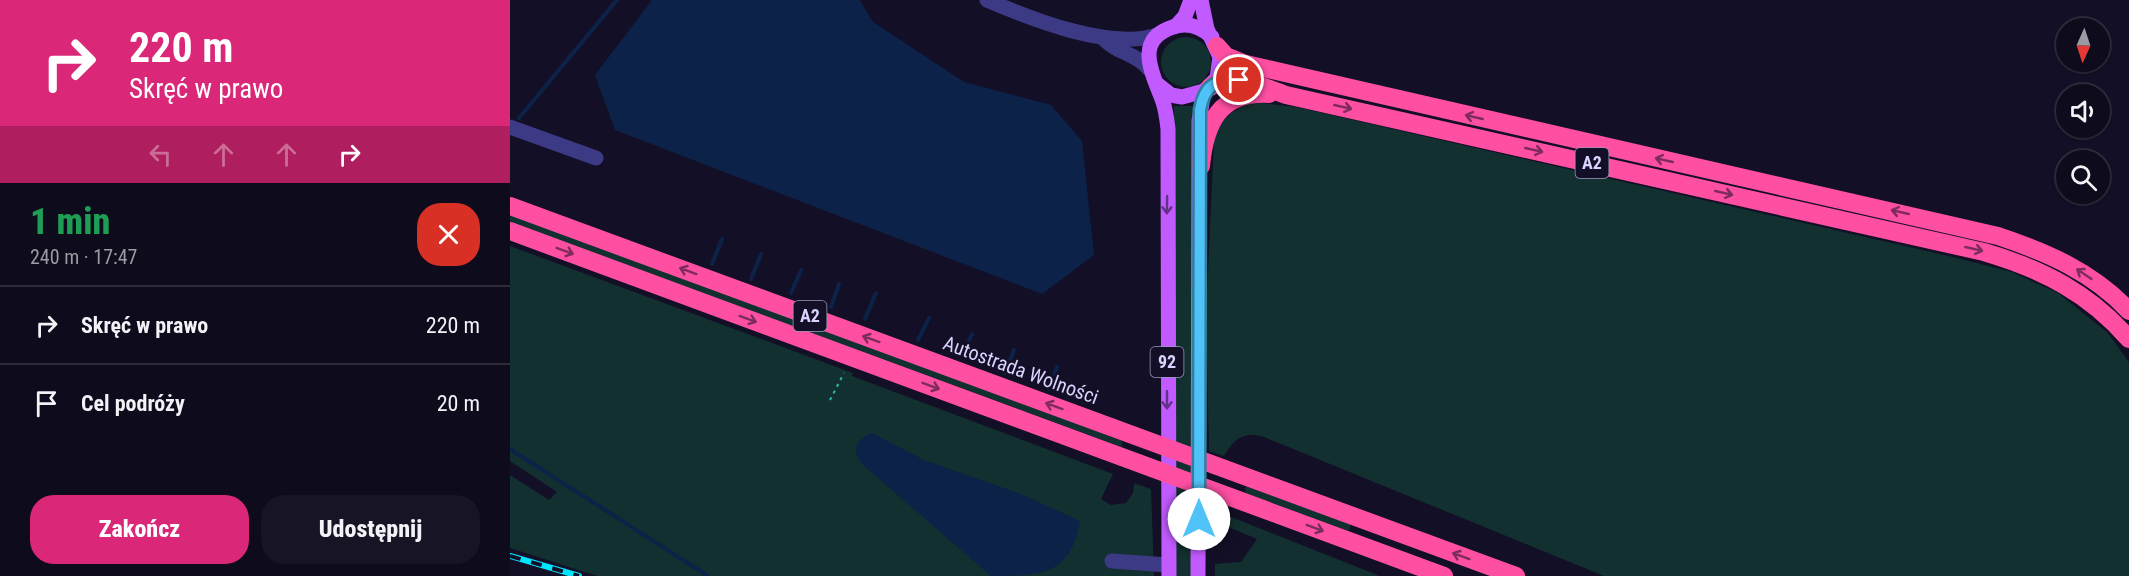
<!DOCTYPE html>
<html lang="pl">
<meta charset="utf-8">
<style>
body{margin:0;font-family:"Roboto Condensed",sans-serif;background:#171425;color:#f1f3f6;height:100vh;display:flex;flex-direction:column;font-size:22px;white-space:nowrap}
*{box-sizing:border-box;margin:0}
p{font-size:20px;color:#9b9ba3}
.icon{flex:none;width:33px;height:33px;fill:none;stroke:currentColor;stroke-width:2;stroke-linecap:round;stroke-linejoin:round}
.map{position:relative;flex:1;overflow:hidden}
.panel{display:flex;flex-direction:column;background:#0e0b1c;width:510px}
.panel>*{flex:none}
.hud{background:#db2777;color:#fff;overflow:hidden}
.needle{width:39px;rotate:183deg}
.fabs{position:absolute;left:1546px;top:18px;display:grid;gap:12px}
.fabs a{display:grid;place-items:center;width:54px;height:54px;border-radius:50%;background:#0e0b1c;box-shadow:0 2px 4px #0004,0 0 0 2px #2e2b3b;font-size:30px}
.pin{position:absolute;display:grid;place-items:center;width:51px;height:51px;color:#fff;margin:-26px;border:3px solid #fff;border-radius:50%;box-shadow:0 2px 6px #0007}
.me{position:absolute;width:66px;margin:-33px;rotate:0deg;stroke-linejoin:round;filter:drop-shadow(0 0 4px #0008)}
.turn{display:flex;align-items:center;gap:21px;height:126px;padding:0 30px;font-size:27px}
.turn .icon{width:78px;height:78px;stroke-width:2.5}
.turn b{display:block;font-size:42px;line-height:51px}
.lanes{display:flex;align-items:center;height:57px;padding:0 30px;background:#0003;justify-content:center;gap:30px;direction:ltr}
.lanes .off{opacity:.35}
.round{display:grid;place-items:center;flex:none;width:63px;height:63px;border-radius:24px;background:#171425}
.head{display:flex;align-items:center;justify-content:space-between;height:102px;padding:0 30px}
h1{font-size:36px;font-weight:800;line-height:45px;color:#1e9e55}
.action{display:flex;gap:12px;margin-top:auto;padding:12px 30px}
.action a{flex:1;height:69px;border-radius:24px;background:#db2777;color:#fff;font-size:24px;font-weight:800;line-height:69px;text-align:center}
.action a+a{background:#171425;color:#f1f3f6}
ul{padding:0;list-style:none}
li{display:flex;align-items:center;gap:18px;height:78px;padding:0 30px;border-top:2px solid #2e2b3b}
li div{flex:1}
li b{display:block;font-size:22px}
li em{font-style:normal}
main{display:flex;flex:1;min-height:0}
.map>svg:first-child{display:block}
.green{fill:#12302f}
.water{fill:#0c2248}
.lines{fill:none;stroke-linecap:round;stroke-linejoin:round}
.stream{stroke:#0c2248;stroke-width:4}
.path{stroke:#2fb8b0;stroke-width:2;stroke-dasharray:3 4.5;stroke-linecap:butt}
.minor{stroke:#3d3a85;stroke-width:15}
.major{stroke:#c25bff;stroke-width:15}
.highway{stroke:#ff4fa3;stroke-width:18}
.rail-casing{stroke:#00e5ff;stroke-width:6}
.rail{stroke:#130f26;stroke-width:4;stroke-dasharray:11;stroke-linecap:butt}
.oneway{stroke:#7d2c5e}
.oneway2{stroke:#623188}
.route-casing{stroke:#337fa1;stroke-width:15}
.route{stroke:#4fc3f7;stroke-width:10}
.labels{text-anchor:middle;stroke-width:5;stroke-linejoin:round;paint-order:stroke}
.shield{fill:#130f26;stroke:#9e99be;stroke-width:1.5}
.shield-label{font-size:18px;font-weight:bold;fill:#d9d4ff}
.street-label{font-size:20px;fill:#d9d4ff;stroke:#130f26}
</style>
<main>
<section class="panel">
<div class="hud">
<div class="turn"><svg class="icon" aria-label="right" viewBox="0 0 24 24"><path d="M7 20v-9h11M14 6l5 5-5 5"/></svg><div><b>220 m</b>Skręć w prawo</div></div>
<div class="lanes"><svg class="icon off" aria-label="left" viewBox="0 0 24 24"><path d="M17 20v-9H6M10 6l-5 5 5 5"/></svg><svg class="icon off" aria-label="ahead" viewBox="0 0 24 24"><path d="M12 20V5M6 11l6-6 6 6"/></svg><svg class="icon off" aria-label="ahead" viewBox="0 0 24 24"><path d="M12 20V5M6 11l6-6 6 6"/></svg><svg class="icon" aria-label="right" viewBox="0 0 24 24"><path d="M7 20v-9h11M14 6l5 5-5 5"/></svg></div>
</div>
<div class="head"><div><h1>1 min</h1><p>240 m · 17:47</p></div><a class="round" style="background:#d93025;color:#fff"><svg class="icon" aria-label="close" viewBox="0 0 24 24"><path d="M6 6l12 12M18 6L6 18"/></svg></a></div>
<ul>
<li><svg class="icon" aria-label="right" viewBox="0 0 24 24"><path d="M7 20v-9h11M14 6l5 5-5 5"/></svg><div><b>Skręć w prawo</b></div><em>220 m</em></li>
<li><svg class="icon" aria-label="arrive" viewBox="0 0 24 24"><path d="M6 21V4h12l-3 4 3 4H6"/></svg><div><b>Cel podróży</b></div><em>20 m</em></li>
</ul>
<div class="action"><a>Zakończ</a><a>Udostępnij</a></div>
</section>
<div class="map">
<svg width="1619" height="576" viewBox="0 0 1619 576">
<rect width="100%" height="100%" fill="#130f26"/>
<g class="green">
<circle cx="676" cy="62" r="25"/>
<path d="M744,102L786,107L1443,257L1502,272L1548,293L1597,332L1619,362V576H1094L754,437C733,431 724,439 714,456L699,451L696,315L704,140C710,119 723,109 744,102Z"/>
<path d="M664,106H686L682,576H663Z"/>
<path d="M0,214L565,423L612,441V447L0,222Z"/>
<path d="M0,246L343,373L342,376L603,474L591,499L601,505L616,503L623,493L624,483L641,489L644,576H87L0,548V475L39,500L47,492L0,461Z"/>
<path d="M736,485L841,524L839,531L735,493Z"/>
<path d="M716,515L870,576H705V564L731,562L747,539L714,525Z"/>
</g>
<g class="water">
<path d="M142,0H350L363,22L454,82L541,105L572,141L584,255L532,294L105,130L85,75Z"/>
<path d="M362,433L414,460L511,494L570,521C561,576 529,576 481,576L353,465C341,450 345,440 362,433Z"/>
</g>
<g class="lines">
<g class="stream">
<path d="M9,118L107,0"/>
<path d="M202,264L212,239"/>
<path d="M241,279L251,254"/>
<path d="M281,293L291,270"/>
<path d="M321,307L329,284"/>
<path d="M355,319L366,293"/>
<path d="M408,340L419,318"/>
<path d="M452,356L462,334"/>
<path d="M495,373L504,350"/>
<path d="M539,389L547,367"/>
<path d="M0,449L198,576"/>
</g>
<path class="path" d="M320,400L334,373"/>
<g class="minor">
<path d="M477,0C521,19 603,52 650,34"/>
<path d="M593,38C606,53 626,53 639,69"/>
<path d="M0,127L86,158"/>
<path d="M602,561L658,565"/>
</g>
<g class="major">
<path d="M666,26L675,16L681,0"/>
<path d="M647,84L661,95L672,97L694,91L707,78L710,57L697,29L691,0"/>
<path d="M659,576L658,129C657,120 656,111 653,102C644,76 622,40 663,27C678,22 691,27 702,37"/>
<path d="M688,576L689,121L694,91"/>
</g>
<g class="highway">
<path d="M707,46L716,56L736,64L1488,236C1536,252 1583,272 1619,311"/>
<path d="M700,87C726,73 751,86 776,95L1474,252C1532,269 1579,293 1619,339"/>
<path d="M691,166C695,123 710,91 759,94"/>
<path d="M0,206L1006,576"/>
<path d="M0,231L934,576"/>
</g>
<g class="rail-casing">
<path id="rail" d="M0,556L69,576"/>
</g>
<use href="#rail" class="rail"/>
</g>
<defs><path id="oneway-shaft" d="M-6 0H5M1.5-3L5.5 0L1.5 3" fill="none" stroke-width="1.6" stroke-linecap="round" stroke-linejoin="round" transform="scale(1.5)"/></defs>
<g class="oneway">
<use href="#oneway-shaft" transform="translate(833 107) rotate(13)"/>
<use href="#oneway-shaft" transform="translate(964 117) rotate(-167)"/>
<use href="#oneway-shaft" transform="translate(1024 150) rotate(13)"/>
<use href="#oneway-shaft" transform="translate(1154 160) rotate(-167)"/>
<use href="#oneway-shaft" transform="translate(1214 193) rotate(13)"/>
<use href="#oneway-shaft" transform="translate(1390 212) rotate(-167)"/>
<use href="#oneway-shaft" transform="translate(1464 249) rotate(13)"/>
<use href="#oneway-shaft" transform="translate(55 251) rotate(20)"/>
<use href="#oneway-shaft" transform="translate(178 271) rotate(-160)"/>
<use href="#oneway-shaft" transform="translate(1574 274) rotate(-146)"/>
<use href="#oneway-shaft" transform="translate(238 319) rotate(20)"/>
<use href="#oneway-shaft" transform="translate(361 339) rotate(-160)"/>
<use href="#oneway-shaft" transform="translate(421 386) rotate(20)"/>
<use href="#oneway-shaft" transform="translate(544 406) rotate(-160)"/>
<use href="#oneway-shaft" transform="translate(805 528) rotate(20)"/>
<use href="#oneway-shaft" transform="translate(951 556) rotate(-160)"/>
</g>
<g class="oneway2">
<use href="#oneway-shaft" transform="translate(657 205) rotate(91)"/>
<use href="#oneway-shaft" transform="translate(657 400) rotate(90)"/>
</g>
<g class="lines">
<g class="route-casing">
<path id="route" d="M689,519L690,110C694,86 705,79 729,80"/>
</g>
<use href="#route" class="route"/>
</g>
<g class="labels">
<g class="shield">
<rect x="1065.5" y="148" width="33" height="30" rx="4.5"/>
<rect x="283.5" y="301" width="33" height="30" rx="4.5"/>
<rect x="640.5" y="347" width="33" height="30" rx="4.5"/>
</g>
<g class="shield-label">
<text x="1082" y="169">A2</text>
<text x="300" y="322">A2</text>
<text x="657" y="368">92</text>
</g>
<g class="street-label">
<text transform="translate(511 370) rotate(20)" y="7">Autostrada Wolności</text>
</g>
</g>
</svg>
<div class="fabs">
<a><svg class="needle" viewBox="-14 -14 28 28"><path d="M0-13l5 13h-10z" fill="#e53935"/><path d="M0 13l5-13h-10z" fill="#9b9ba3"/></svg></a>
<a><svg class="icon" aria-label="sound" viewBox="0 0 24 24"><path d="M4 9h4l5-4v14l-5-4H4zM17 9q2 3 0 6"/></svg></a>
<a><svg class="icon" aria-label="search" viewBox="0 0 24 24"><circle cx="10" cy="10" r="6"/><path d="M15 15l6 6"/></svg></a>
</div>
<div class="pin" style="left:729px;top:80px;background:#d93025"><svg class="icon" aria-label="arrive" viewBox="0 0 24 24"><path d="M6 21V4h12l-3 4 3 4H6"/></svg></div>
<svg class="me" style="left:689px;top:519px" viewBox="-20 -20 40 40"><circle r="19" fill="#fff"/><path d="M0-13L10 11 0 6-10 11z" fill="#4fc3f7"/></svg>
</div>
</main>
